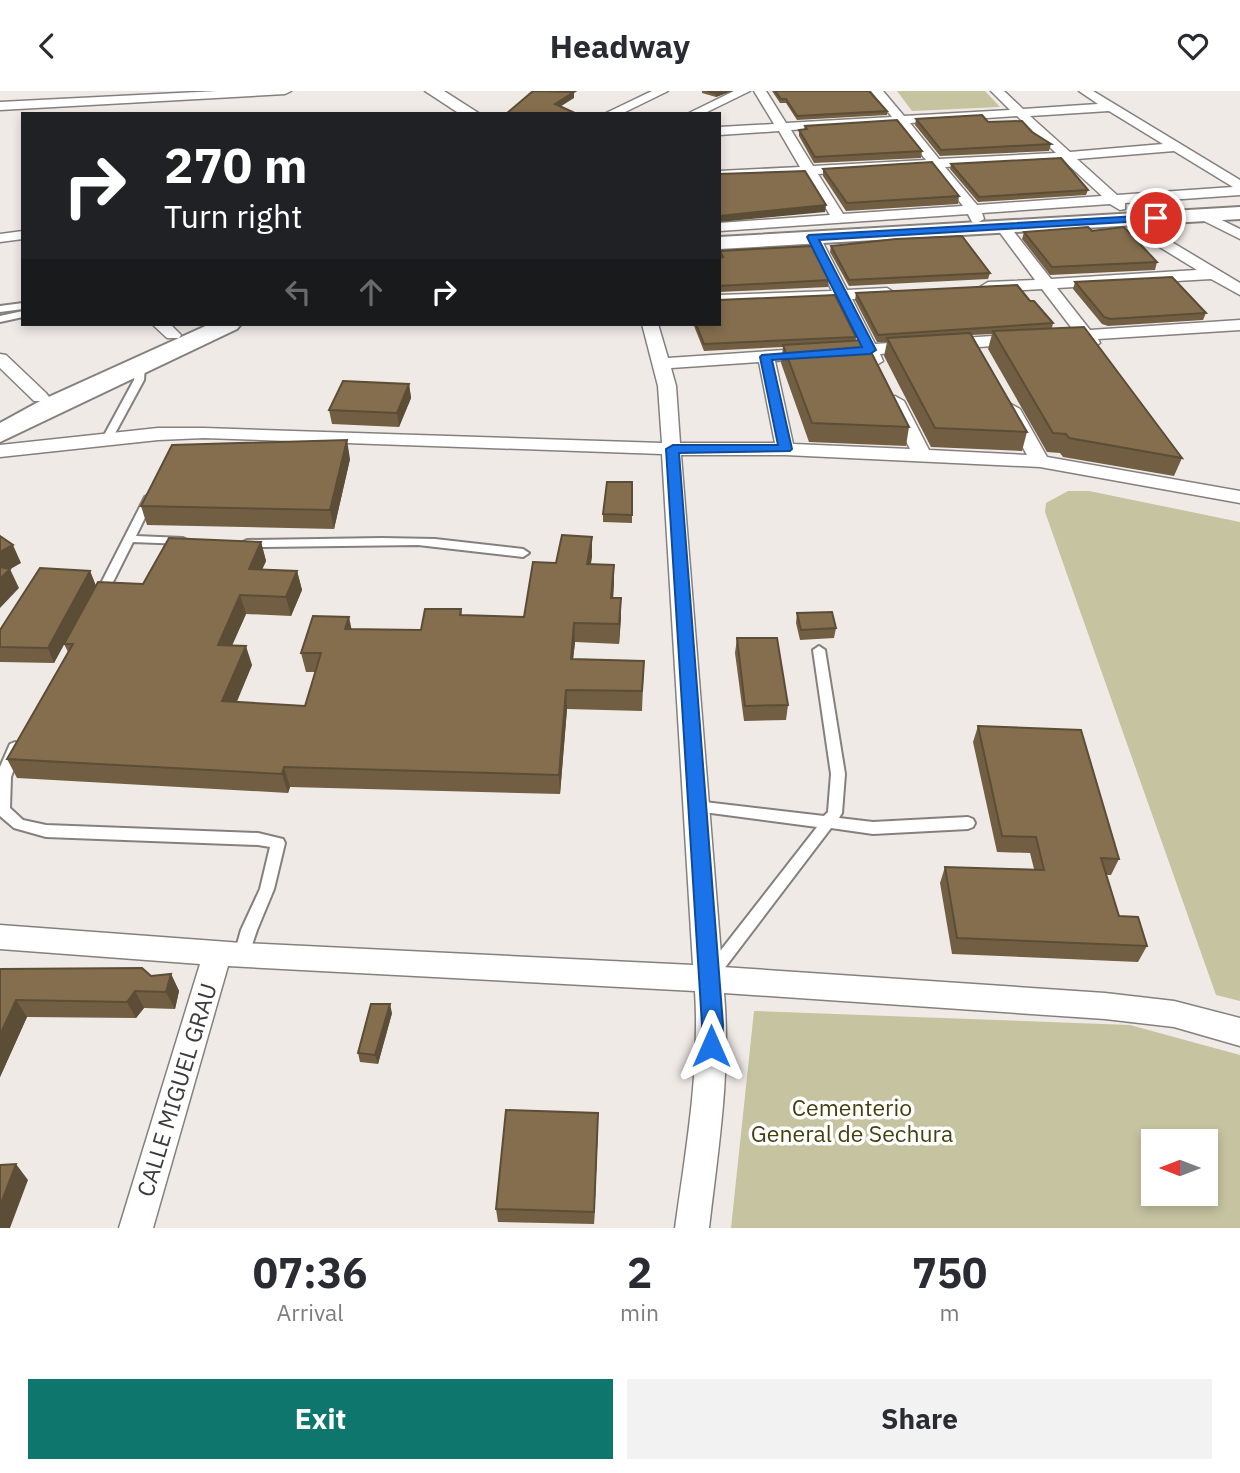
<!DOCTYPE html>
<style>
body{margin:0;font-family:"IBM Plex Sans",sans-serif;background:#f2f2f3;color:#2b2b33;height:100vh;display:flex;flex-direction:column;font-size:26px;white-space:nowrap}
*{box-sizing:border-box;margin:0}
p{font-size:23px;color:#7c7c81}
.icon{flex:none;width:38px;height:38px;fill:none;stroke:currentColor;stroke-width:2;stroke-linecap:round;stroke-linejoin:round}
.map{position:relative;height:1137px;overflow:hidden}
.drawer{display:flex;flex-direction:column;background:#fff;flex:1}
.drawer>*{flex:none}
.top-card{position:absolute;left:21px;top:21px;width:700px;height:214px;border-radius:0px;box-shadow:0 4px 10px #0003;background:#202124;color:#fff;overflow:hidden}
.needle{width:46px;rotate:270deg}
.controls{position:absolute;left:1141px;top:1038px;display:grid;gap:14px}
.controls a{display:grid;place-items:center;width:77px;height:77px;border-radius:0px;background:#fff;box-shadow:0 4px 10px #0003;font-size:35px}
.pin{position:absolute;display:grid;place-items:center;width:60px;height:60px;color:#fff;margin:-30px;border:4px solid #fff;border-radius:50%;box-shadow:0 2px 7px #0007}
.me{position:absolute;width:77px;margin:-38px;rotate:0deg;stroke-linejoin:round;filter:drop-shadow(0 0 5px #0008)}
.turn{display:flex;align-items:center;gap:24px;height:147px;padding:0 28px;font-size:32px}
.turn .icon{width:91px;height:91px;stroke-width:2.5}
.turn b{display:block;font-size:49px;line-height:60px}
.lanes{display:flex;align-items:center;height:66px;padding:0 28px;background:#0003;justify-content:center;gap:35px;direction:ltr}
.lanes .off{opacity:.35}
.eta{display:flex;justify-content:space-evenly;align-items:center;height:119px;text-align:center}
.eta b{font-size:42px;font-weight:700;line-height:49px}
.action{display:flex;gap:14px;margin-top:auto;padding:14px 28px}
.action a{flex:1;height:80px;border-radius:0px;background:#0f766e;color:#fff;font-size:28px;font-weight:700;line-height:80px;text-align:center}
.action a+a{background:#f2f2f3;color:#2b2b33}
header{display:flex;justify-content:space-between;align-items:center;height:91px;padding:0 28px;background:#fff;font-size:32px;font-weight:700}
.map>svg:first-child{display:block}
.green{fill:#c5c3a0;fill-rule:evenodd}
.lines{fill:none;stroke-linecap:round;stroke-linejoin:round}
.service-casing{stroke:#85807e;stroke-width:4}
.minor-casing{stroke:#85807e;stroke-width:3}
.tertiary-casing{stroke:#85807e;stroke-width:3}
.secondary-casing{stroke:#85807e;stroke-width:4}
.service{fill:#fff;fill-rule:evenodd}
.minor{fill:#fff;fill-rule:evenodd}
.tertiary{fill:#fff;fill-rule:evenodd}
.secondary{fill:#fff;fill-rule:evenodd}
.wall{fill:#725f43}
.shaded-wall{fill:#5c4d37}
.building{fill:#846e4e;stroke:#5c4d37;stroke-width:2}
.route{fill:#1a73e8;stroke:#114b97;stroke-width:2}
.labels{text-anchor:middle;stroke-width:7;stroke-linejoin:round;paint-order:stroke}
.near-street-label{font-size:23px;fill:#3e3c3b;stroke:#fff}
.near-park-label{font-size:23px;fill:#443f0e;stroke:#fff}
</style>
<header><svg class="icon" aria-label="back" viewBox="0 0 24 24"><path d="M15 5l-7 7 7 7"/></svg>Headway<svg class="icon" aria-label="heart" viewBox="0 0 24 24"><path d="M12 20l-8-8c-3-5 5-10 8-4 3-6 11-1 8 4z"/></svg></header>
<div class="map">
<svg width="1240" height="1137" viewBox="0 0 1240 1137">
<rect width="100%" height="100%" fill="#f0eae7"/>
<g class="green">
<path d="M897,0H985L1000,16L912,20Z"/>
<path d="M1068,400H1089L1240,431V910L1216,904L1045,421L1046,412Z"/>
<path d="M754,920L1130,934L1240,964V1137H731ZM1206,1050V1102H1153V1050Z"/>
</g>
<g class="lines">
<g class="service-casing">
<g id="service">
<path d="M23,212V218L0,221V215Z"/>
<path d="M23,220V226L0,231V225Z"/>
<path d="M140,271L145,274L144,289L112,348L107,351L103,350L102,348L134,289L135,274Z"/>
<path d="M150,403L155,406L136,445L183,447L189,450L183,453L133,451L104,509H96L94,506L145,406Z"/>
<path d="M382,447L435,448L523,458L529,462L523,466L418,454L264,456L247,455L241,452L247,449Z"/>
<path d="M819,555L825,559L845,683L842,722L839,727L873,731L968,726L973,728L975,732L973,736L968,738L873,743L831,737L717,887L712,889L707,887L704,882L707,877L817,736L696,720L691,719L689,715L691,711L696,710L824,725L828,721L831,683L813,559Z"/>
<path d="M15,651L20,653L22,656L11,686L10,717L23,729L46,734L258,742L283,748L285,752L274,798L257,839L247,869L242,871L237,869L234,864L241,839L260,798L270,756L258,754L46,746L14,737L0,725V676L10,653Z"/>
</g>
</g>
<g class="minor-casing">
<g id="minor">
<path d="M218,0H291L285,3L0,19V11Z"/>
<path d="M652,0H668L621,23H604Z"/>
<path d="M734,0H750L703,23H687Z"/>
<path d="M754,0H766L786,32L892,26L871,0H883L904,25L1010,19L991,0H1004L1023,18L1098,13L1079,0H1093L1240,89V104L1125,112V118L1120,119L1110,113L982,122L984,128L977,132L972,131L968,123L719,140V132L830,124L805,83L719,88V80L800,76L779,40L719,44V36L774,33ZM1109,20L1163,53L1070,61L1030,25ZM1017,25L1056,62L939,68L910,32ZM897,33L926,69L813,75L791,39ZM1174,60L1233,96L1117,104L1077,68ZM1063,69L1102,105L977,114L945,76ZM932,76L963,115L843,123L818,83Z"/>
<path d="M1203,120L1240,138V148L1198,127V121Z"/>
<path d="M1133,124L1155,141L1240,192V204L1211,188L1057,197L1090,239L1240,229V239L1098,248L1100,252L1092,257L1086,256L1081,249H1052L1050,246L1052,243L1074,240L1042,198L988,201L980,196L988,191L1035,189L995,135L1002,131L1007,132L1051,188L1197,179L1145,147L1126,128Z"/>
<path d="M23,140V148L0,151V143Z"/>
<path d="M813,142L820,146L847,199L887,197L895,202L887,207L852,208L875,253L1020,243L1028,248L1020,253L880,263L883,270L875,275L869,274L864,264L775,270L793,353L910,358L886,310L895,305L904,310L929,359L1027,364L1002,318L1011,313L1020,318L1047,366L1240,400V412L1040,376L785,364H681L722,876L1105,902L1174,910L1240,927V955L1174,936L1105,928L724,902C731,981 718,1059 709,1137H675C686,1058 700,980 695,900L228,875L153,1137H119L200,873L0,858V834L242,852L693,874L662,363L204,347L158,349L0,366V354L158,337H204L662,352L658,295L642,233H658L668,267L859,254L837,209L719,214V204L832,200L806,146ZM759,271L775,352H680L676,295L671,277Z"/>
<path d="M152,233H170L181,244L179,247H167Z"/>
<path d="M0,263L6,264L46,302L49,306L46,310H34L0,277Z"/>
</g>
</g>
<g class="tertiary-casing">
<path id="tertiary" d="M425,0H444L480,23H460Z"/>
</g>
<g class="secondary-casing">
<g id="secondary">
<path d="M1240,116V128L719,158V146Z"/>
<path d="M210,233H241L237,238L0,351V332L42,309Z"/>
</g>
</g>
<use href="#service" class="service"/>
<use href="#minor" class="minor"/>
<use href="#tertiary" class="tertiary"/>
<use href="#secondary" class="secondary"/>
</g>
<g class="wall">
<path d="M702,0H732L716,6L702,2Z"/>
<path d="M772,0H869L887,20V24L797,29L786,12H780Z"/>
<path d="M916,28L988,31L1032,41L1051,53L1049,60L940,65L915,34Z"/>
<path d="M805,35L922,60L921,67L814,72L799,45V39L804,38Z"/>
<path d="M951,73L1088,99L1086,104L978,111L950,78Z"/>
<path d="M823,78L959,105L958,113L846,120L823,85Z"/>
<path d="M1092,140L1157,171L1155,179L1050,184L1022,148L1024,141Z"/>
<path d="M831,155L990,182L988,188L849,195L830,161Z"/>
<path d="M720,160L829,189L828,196L719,201V167Z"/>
<path d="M1075,191L1206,222L1203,229L1108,235L1102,233L1073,198Z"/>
<path d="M856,202L1030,210L1053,232L1052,237L1182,367L1174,385L1063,366L1060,362L1047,361L988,258L992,243L972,244L1027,341L1022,360L931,356L884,265L887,251H877L855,209Z"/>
<path d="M694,233H719L856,246L855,249L909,336L906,355L809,351L781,272L783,256L704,260L694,235Z"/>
<path d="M409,293L411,307L399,336L332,333L329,319Z"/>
<path d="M350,368L334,438L147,434L141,415Z"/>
<path d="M632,391V432L603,431V423Z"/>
<path d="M592,446V465L591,473L614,474L613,507L621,526L619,553L575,551L573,568L644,570L642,620L567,618L560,703L290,696L288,702L17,687L7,668L68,561L64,553L54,572L0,571V539L90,480L96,495L143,493L261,451L266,470L262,478L297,480L302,499L291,525L246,523L232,554L252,574L236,611L305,615L315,581H306L301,562L351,538L421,539L461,518L462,524L524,526L556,472Z"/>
<path d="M797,522L836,537L834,547L800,549L796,532Z"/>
<path d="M737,547L788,614L786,629L744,630L735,562Z"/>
<path d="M978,635L1119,768L1111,784H1106L1119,825L1147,855L1138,871L952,863L940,792L945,776L1034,778L1030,762L997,761L973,651Z"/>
<path d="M0,878L151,885L171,883L179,900L175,918L144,917L136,927L27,926L0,986Z"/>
<path d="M392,922L378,973L360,971L358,962Z"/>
<path d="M598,1035L594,1133L498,1131L496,1118Z"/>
</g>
<g class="shaded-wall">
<path d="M722,0H732L716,6V2Z"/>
<path d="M574,1V7L555,19V13Z"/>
<path d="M826,114L825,121L719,131V125Z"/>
<path d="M409,293L411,307L399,336L397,322Z"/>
<path d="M347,349L350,368L334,438L330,419Z"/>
<path d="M592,446V465L587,492V473Z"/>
<path d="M261,451L266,470L254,497L249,478Z"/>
<path d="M13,454L21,472L0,484V461Z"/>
<path d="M614,474V493L612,526L611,507Z"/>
<path d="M10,478L19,497L0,517V488Z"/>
<path d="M90,480L96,495L54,572L48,557Z"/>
<path d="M297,480L302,499L291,525L286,506Z"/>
<path d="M240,504L246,523L224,573L218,554Z"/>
<path d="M621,507V526L619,553V533Z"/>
<path d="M349,526L353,545L345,538Z"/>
<path d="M574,532L575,551L571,587V568Z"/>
<path d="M246,555L252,574L229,630L222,610Z"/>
<path d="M566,599L567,618L560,703L559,684Z"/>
<path d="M284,676L290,696L288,702L282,683Z"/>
<path d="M171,883L179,900L175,918L166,901Z"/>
<path d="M135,900L144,917L136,927L127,911Z"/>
<path d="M16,909L27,926L0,986V944Z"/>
<path d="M390,913L392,922L378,973L375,964Z"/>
<path d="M598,1022V1035L594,1133V1121Z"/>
<path d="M16,1073L28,1089L10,1137H0V1115Z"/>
</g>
<g class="building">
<path d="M533,0L574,1L555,13L577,23H506Z"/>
<path d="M707,0H722L716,2Z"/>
<path d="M775,0H869L887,20L797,25L786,8H781Z"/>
<path d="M982,24L988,31L1022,30L1032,41L1051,53L941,59L916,28Z"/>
<path d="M897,29L922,60L815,66L799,39L807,38L805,35Z"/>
<path d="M1061,67L1088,99L979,106L951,73Z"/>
<path d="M932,71L959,105L847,112L823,78Z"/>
<path d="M805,80L826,114L719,125V83Z"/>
<path d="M1088,136L1092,140L1124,136L1157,171L1052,176L1024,141Z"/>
<path d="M962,145L990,182L849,189L831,155L896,148Z"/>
<path d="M812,155L829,189L719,195V167L723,166L720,160Z"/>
<path d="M1172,186L1206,222L1110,228L1104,226L1075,191Z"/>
<path d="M1017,194L1030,210H1034L1053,232L878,244L856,202Z"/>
<path d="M835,204L856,246L704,253L696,233H719V209Z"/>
<path d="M1084,236L1182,367L1069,347L1066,343L1053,342L993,240Z"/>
<path d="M970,242L1027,341L935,337L887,247Z"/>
<path d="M865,249L909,336L812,332L783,254Z"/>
<path d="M343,290L409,293L397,322L329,319Z"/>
<path d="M347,349L330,419L141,415L172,354Z"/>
<path d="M607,391H632V424L603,423Z"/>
<path d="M562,444L592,446L587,473L614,474L611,507H621L619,533L574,532L571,568L644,570L642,600L566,599L559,684L284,676L282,683L7,668L73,553H64L98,491L143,493L169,447L261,451L249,478L297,480L286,506L240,504L218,554L246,555L222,610L305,615L321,562H301L313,525L349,526L345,538L421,539L425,518H461L460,524L524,526L533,471L556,472Z"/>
<path d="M0,445L13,454L0,461Z"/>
<path d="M0,476L10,478L0,488Z"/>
<path d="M40,477L90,480L48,557L0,556V539Z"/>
<path d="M832,521L836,537L801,539L797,522Z"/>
<path d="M737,547H777L788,614L745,615Z"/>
<path d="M978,635L1081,639L1119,768L1101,767L1119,825L1138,826L1147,855L957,847L945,776L1044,779L1036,746L1002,745Z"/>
<path d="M142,877L151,885L171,883L166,901L135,900L127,911L16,909L0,944V878Z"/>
<path d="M371,913H390L375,964L358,962Z"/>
<path d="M506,1019L598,1022L594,1121L496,1118Z"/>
<path d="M16,1073L0,1115V1074Z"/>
</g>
<path class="route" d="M1156,124L1160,125V129L819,149L876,259L870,263L772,269L792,358L790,360L679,362L723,934L722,955L719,962L711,965L704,962L701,955L702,934L666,358L673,354H778L760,266L762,264L862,256L807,146L809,144Z"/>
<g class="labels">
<g class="near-street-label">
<text transform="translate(177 999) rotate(-73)" y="8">CALLE MIGUEL GRAU</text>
</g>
<g class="near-park-label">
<text x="852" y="1025">Cementerio<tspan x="852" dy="26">General de Sechura</tspan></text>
</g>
</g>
</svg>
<div class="controls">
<a><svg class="needle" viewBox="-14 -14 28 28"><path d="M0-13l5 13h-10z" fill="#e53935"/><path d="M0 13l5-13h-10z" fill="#7c7c81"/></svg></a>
</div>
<div class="pin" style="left:1156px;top:127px;background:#d93025"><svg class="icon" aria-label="arrive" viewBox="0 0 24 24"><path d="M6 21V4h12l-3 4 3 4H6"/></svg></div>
<svg class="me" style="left:711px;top:955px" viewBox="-20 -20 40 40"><path d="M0-17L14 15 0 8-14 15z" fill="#1a73e8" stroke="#fff" stroke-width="4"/></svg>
<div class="top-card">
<div class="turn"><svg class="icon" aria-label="right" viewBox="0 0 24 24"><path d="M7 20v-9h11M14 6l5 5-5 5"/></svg><div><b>270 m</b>Turn right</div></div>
<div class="lanes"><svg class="icon off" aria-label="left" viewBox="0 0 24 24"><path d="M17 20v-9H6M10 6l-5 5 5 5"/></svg><svg class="icon off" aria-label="ahead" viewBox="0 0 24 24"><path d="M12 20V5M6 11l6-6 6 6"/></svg><svg class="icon" aria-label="right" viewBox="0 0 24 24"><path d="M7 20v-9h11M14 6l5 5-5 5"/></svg></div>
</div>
</div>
<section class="drawer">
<div class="eta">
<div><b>07:36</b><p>Arrival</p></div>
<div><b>2</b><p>min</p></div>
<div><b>750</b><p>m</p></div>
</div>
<div class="action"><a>Exit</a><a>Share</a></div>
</section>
